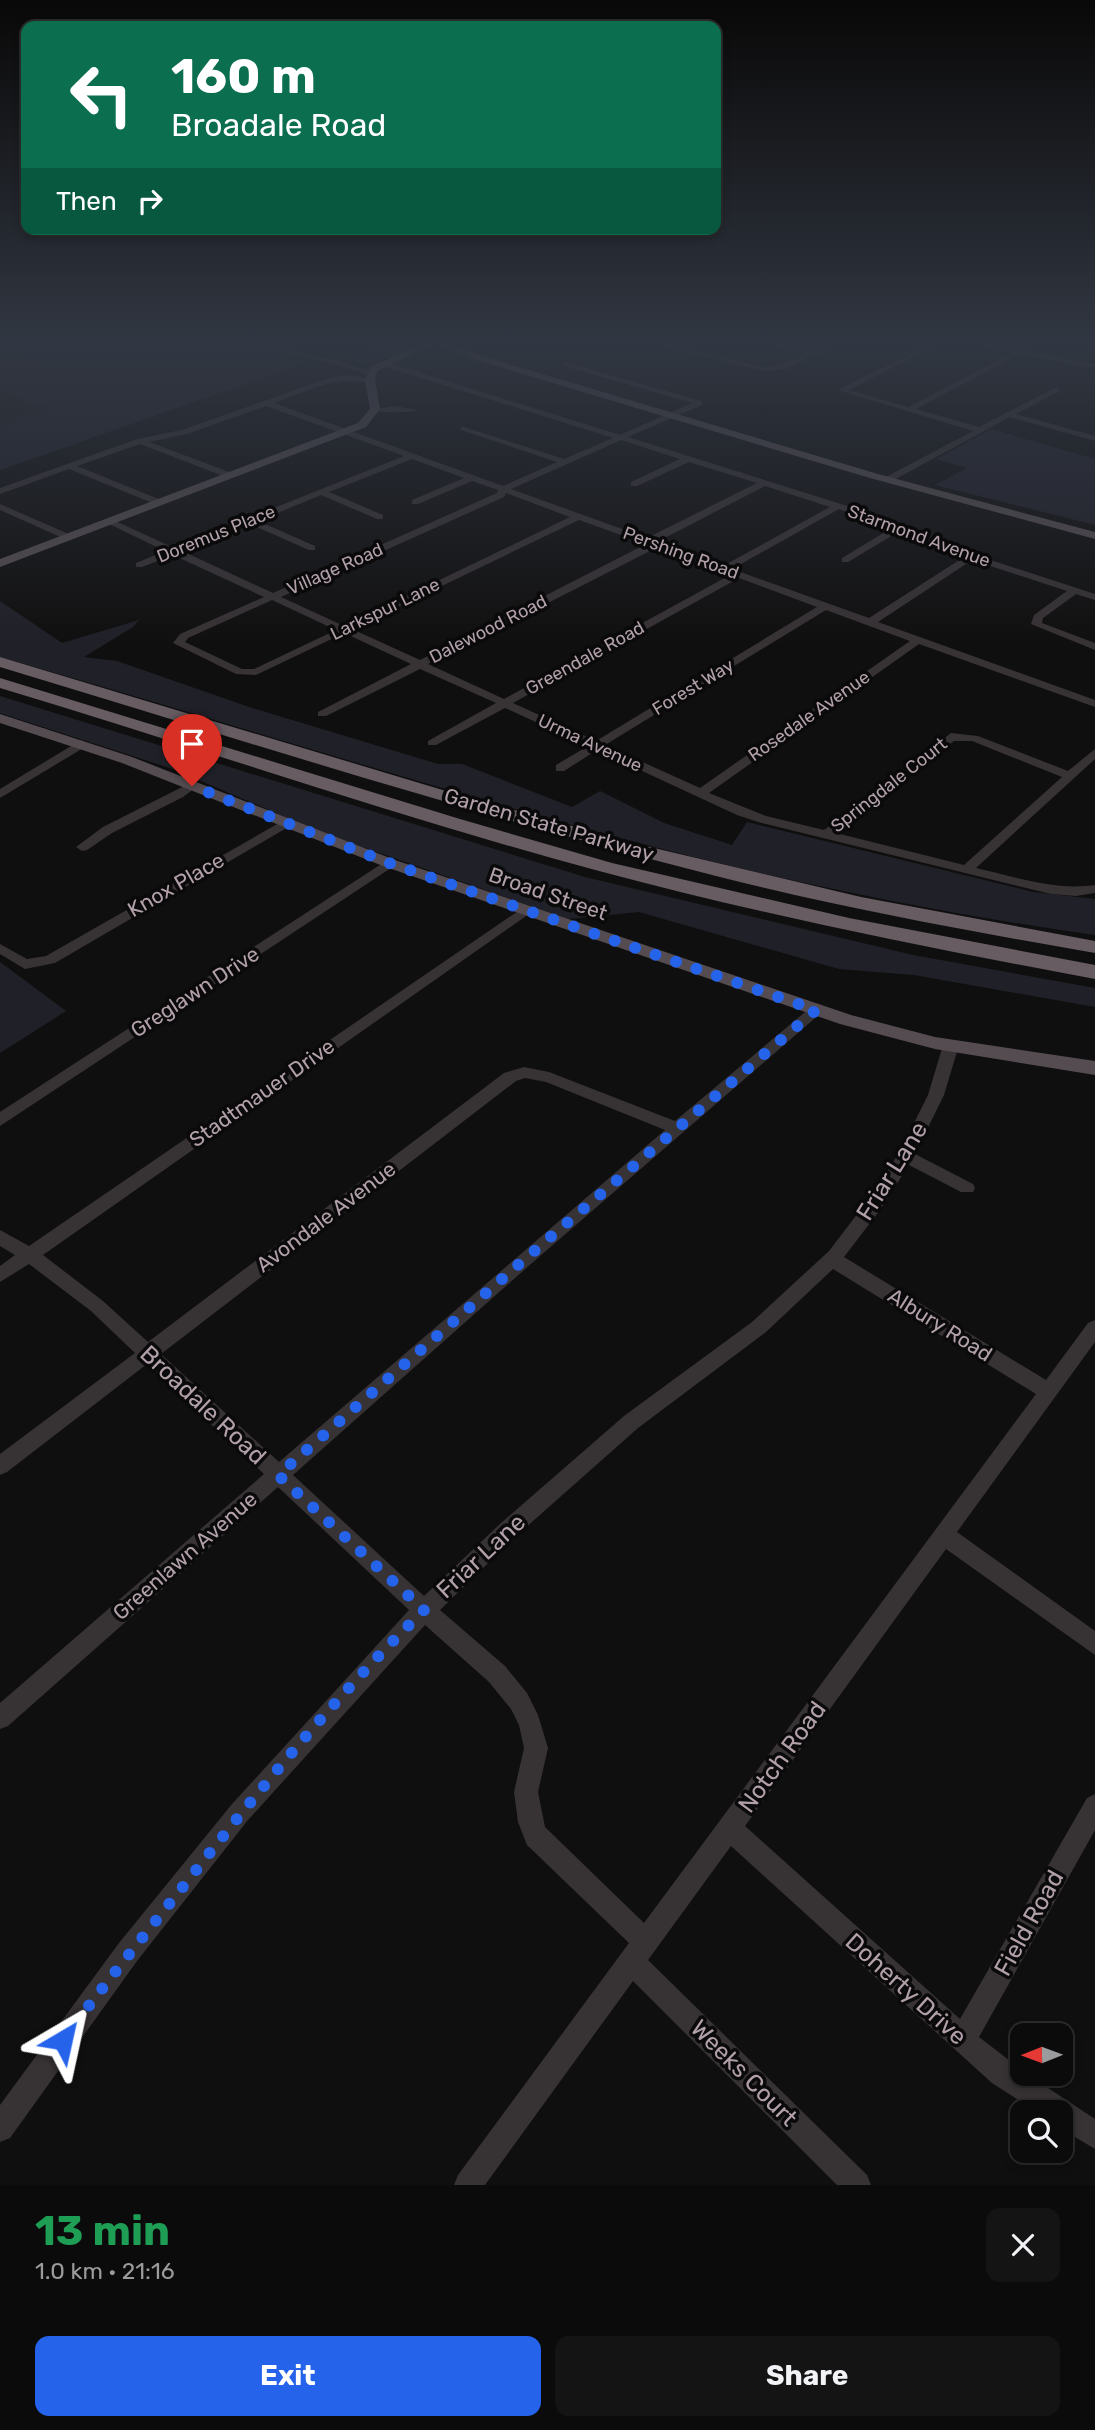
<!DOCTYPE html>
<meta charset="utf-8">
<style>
body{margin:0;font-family:Rubik,sans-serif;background:#151414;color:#f1f3f6;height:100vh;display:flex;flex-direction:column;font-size:26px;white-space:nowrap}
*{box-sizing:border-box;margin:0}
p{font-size:23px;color:#9a9b9d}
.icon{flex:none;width:38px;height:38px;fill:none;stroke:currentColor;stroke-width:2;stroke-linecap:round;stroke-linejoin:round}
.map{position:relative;height:2185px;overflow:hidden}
.drawer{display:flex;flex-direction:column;background:#0c0b0b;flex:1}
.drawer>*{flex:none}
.hud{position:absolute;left:21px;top:21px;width:700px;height:214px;border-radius:14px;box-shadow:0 4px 10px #0003,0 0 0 2px #2c2b2c;background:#0b6e4f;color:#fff;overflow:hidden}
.needle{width:46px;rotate:269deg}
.buttons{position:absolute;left:1010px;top:2023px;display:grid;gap:14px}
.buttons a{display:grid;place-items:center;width:63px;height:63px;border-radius:14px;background:#0c0b0b;box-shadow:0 4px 10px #0003,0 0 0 2px #2c2b2c;font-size:35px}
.pin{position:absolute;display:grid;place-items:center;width:60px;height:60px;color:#fff;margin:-72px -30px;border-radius:50% 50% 50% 0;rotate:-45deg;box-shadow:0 0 7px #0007}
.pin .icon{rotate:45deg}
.me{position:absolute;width:77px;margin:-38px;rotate:36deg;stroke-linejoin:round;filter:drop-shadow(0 0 5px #0008)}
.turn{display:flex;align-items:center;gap:24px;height:147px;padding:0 35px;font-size:32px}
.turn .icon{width:91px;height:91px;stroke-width:2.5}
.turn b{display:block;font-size:49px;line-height:60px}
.then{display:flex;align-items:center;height:66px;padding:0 35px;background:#0003;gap:14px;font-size:26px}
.round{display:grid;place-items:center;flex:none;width:74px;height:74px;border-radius:14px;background:#151414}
.headline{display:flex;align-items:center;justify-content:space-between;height:119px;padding:0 35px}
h1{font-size:42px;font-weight:700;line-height:52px;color:#1e9e55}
.cta{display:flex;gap:14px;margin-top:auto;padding:14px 35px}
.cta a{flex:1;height:80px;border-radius:14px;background:#2563eb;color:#fff;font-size:28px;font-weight:700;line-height:80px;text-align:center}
.cta a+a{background:#151414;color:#f1f3f6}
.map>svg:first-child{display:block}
.built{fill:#1d1b1c}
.green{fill:#202028}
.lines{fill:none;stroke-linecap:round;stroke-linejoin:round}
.minor{fill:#373234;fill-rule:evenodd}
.major{fill:#544c50;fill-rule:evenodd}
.highway{fill:#665c61;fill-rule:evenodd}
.route{stroke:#2563eb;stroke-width:12;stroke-dasharray:0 21.6}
.labels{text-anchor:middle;stroke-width:7;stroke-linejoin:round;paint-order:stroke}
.far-street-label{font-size:18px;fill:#b1a0aa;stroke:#0b0a0a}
.street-label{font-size:21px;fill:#b1a0aa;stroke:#0b0a0a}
.near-street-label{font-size:24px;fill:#b1a0aa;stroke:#0b0a0a}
</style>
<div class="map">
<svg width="1095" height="2185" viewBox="0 0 1095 2185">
<rect width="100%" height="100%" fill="#100f0f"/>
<path class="built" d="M0,351L183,406L0,470Z"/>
<g class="green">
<path d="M0,341H229L308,362L0,470V427L49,408L23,401L27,398L2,392L59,369L0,351Z"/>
<path d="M376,341H426L371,364L342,358L378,346L375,344Z"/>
<path d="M991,429L1095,459V525L935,485L967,468L936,459Z"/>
<path d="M0,601L62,643L139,620L133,627L84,657L117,661L252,708L438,764H462L572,807L600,791L664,823L732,845L747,822L1033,892L1095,899V935C966,917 837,892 710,861C471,802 237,724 0,657Z"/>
<path d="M0,696L585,877L913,955L1095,988V1007L914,975L839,969L639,912L568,919L323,833L173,769L0,713Z"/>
<path d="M0,962L66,1011L0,1053Z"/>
</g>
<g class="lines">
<g class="minor">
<path d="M229,341H242L336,360L374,373L370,375L335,364Z"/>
<path d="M646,341H658L762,367L781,365L806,354L759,341C777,341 794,351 811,351C823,350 832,341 845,341L785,369L762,371Z"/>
<path d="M936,341H945L849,390L908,407L1013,353L956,341H971L1016,349L1023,341H1031L1023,350L1095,364V368L1019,354L916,409L979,427L1057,387L1060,391L1016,414L1095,436V441L1010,417L890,482H884V478L973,431L838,390Z"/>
<path d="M383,361L620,435L692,403L564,366V362L702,401V405L628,437L876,515L929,540L1095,594V600L1076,594L1043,618L1042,623L1095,643V650L1031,624L1034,615L1067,591L972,560L878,622L1095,700V707L919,644L709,793L766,816L824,830L951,733L978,736L1068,771L1095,749V759L976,868C1016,877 1054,891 1095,885V893L1076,896L1051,894L758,822L737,815L597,750L564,771H556V765L588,746L505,708L436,745H428V741L496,703L420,669L326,716H318V712L411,664L344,633L256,675L236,674L173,643L180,634L264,597L173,555L142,567H136V563L165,551L103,521L111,519L174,548L404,456L266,406L187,434L149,442L232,473V477H226L140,444L77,466L161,500V504H155L69,469L0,494V488L137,439L182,430L329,378L350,375L374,380C364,385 348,379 336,382C315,386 294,396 274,403L503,486L557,462L461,430V426L564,459L613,438L380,365ZM621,440L680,459L631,482V486H637L689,462L757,483L653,535L650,539L511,489ZM412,459L464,478L412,500V504H418L472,481L498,490L497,493L273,593L182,551L250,524L309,550H315V546L258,521L321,495L377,519H383V515L329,492ZM765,486L830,507L723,566L657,542ZM506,493L570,517L344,626L281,597L504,497ZM839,509L890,529L842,558V562H848L898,532L923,544L964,557L869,618L732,569ZM579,520L646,544L420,660L352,629ZM653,547L730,575L504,699L428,664L650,551ZM739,578L817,607L596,741L513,703ZM272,600L336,630L254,669H242L185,642L188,638ZM826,610L910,641L700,788L605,745ZM954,741H972L1062,777L964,865L836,833Z"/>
<path d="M395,406L417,410C411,413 377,413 371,410Z"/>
<path d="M0,504L71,535L73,537L65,539L0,510Z"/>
<path d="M81,740L87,744L85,747L0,798V789Z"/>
<path d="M192,782L198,786L183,797L112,833L87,850L82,851L76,847L103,827Z"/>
<path d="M286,819L292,823L290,826L55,963L25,969L0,954V944L27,959L46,956Z"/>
<path d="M389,859L394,860V866L0,1126V1112Z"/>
<path d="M524,907L529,908L531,911L529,914L43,1255L103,1301L148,1342L504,1073L524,1067L549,1072L675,1121L811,1007H821L823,1010L821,1013L532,1263L293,1475L424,1596L501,1523L624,1416L752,1322L829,1251L868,1200L899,1153L928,1095L943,1045L951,1040L956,1041L959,1045L944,1095L915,1154L973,1184L975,1188L973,1192H961L909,1165L880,1210L844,1257L1046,1380L1088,1323L1095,1320V1342L957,1532L1095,1631V1655L946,1549L745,1826L960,2019L1087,1798L1095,1794V1830L979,2037L1022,2070V2074H1027L1095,2119V2149L1060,2128V2112H1037L992,2083L731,1846L648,1960L867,2175L871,2185H837L633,1981L485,2185H454L458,2175L629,1943L527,1845L518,1822L514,1792L524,1748L519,1725L511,1709L489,1682L425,1625L248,1820L137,1961L10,2138L0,2142V2105L119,1943L232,1804L409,1610L278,1487L8,1726L0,1729V1703L264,1474L147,1364L7,1472L0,1475V1454L135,1353L91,1311L29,1264L0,1282V1266L15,1255L0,1246V1230L29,1246ZM525,1078L546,1082L665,1130L279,1462L161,1354L516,1081ZM833,1269L1036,1394L644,1923L545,1827L538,1792L548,1748L538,1715L527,1693L505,1666L440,1610L515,1537L638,1428L766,1332Z"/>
</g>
<g class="major">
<path d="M428,341H446L479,355L878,474L1095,532V539L870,478L473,359L437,343L377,371L375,380L380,409L366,427L0,567V559L358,423L370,409L365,380L370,367Z"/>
<path d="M0,714L132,757L395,860L851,1015L935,1037L1095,1061V1075L935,1049L840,1024L383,866L122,763L0,723Z"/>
</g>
<g class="highway">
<path d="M0,657L456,794L637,844L861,897L1095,941V953C968,931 841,908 716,876C475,815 238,739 0,667Z"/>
<path d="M0,678L460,819L612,863L849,918L1095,965V979C929,948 763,915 599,871C398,817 200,748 0,688Z"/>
</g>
</g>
<linearGradient id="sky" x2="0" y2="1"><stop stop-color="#090808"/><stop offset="0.53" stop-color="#313742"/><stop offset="1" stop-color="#313742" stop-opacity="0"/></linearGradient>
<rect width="1095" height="647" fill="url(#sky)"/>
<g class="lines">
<path class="route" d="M63,2040C106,1982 152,1926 197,1869C268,1779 342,1690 424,1610L278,1475L526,1258L816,1010L389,863L192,786"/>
</g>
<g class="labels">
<g class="far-street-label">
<text transform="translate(216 534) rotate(-22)" y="6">Doremus Place</text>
<text transform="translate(919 536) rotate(20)" y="6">Starmond Avenue</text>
<text transform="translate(681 553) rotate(20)" y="6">Pershing Road</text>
<text transform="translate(335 569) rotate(-24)" y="6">Village Road</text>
<text transform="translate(385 609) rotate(-26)" y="6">Larkspur Lane</text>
<text transform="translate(488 629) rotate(-27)" y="6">Dalewood Road</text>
<text transform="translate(585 658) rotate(-29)" y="6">Greendale Road</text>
<text transform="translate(693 687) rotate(-31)" y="6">Forest Way</text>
<text transform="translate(809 716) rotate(-35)" y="6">Rosedale Avenue</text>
<text transform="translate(590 743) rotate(25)" y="6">Urma Avenue</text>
<text transform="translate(889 785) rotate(-38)" y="6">Springdale Court</text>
</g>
<g class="street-label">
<text transform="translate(549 825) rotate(16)" y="7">Garden State Parkway</text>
<text transform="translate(176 885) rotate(-30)" y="7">Knox Place</text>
<text transform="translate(548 894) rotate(19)" y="7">Broad Street</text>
<text transform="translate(195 992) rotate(-33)" y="7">Greglawn Drive</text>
<text transform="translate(262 1093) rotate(-35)" y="7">Stadtmauer Drive</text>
<text transform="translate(326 1217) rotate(-37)" y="7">Avondale Avenue</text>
<text transform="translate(940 1325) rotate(32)" y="7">Albury Road</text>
<text transform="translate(185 1556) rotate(-41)" y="7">Greenlawn Avenue</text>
</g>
<g class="near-street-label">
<text transform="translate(892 1171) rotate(-58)" y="8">Friar Lane</text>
<text transform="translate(203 1405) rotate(43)" y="8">Broadale Road</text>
<text transform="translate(481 1556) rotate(-43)" y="8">Friar Lane</text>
<text transform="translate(782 1757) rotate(-54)" y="8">Notch Road</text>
<text transform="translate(1029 1923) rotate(-61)" y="8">Field Road</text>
<text transform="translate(906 1989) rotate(42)" y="8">Doherty Drive</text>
<text transform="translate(744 2073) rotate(45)" y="8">Weeks Court</text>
</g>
</g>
</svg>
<div class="buttons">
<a><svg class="needle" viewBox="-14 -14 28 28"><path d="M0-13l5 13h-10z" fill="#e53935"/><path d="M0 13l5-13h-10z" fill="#9a9b9d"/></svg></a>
<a><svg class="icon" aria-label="search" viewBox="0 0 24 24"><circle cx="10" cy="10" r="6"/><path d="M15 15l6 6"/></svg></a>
</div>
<div class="pin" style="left:192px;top:786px;background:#d93025"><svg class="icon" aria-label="arrive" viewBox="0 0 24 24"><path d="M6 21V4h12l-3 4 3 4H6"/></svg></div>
<svg class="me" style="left:63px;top:2040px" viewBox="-20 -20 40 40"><path d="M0-17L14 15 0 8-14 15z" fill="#2563eb" stroke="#fff" stroke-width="4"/></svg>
<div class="hud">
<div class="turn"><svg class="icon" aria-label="left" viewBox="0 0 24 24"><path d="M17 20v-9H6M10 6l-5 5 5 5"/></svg><div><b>160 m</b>Broadale Road</div></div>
<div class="then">Then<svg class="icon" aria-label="right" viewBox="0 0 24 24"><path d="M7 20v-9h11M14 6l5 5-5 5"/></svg></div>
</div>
</div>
<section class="drawer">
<div class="headline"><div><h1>13 min</h1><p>1.0 km · 21:16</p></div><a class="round"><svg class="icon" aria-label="close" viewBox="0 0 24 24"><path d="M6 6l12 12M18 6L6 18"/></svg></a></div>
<div class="cta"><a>Exit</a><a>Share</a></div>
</section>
